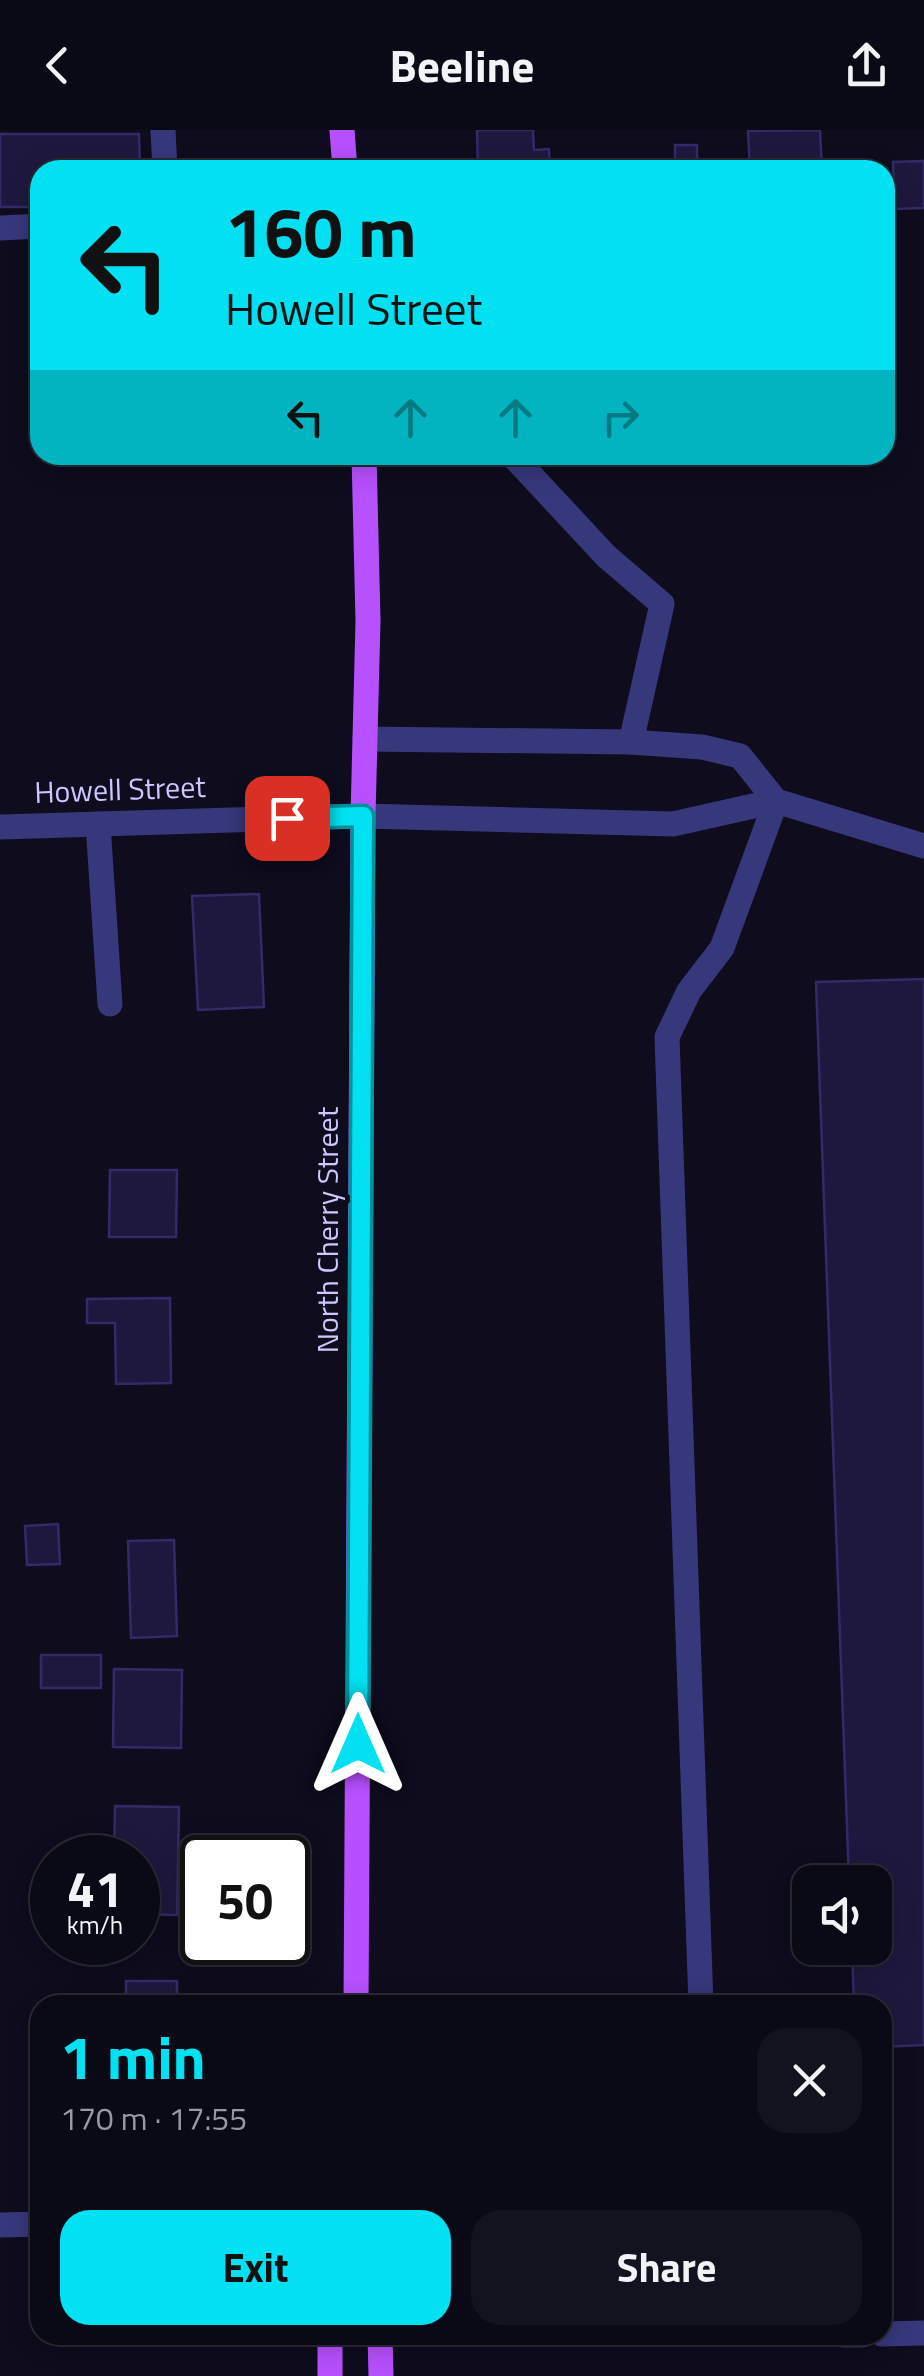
<!DOCTYPE html>
<meta charset="utf-8">
<style>
body{margin:0;font-family:"Titillium Web",sans-serif;background:#13121f;color:#f1f3f6;height:100vh;display:flex;flex-direction:column;font-size:38px;white-space:nowrap}
*{box-sizing:border-box;margin:0}
p{font-size:32px;color:#999aa1}
.icon{flex:none;width:55px;height:55px;fill:none;stroke:currentColor;stroke-width:2;stroke-linecap:round;stroke-linejoin:round}
.map{position:relative;flex:1;overflow:hidden}
.details{position:absolute;left:30px;top:1865px;width:862px;height:350px;display:flex;flex-direction:column;background:#0a0916;border-radius:30px;box-shadow:0 5px 25px #0003,0 0 0 2px #2a2a35}
.details>*{flex:none}
.top-card{position:absolute;left:30px;top:30px;width:865px;height:305px;border-radius:30px;box-shadow:0 5px 25px #0003,0 0 0 2px #2a2a35;background:#02e1f1;color:#111;overflow:hidden}
.tools{position:absolute;left:792px;top:1735px;display:grid;gap:20px}
.tools a{display:grid;place-items:center;width:100px;height:100px;border-radius:20px;background:#0a0916;box-shadow:0 5px 25px #0003,0 0 0 2px #2a2a35;font-size:50px}
.speed{position:absolute;left:30px;top:1705px;display:flex;gap:20px;font-size:50px;font-weight:700;text-align:center}
.speed>*{display:grid;place-content:center;width:130px;height:130px;border-radius:50%;background:#0a0916;box-shadow:0 5px 25px #0003,0 0 0 2px #2a2a35;line-height:1}
.speed small{font-size:25px;font-weight:400}
.speed .limit{border:5px solid #111;border-radius:15px;background:#fff;color:#111}
.pin{position:absolute;display:grid;place-items:center;width:85px;height:85px;color:#fff;margin:-42px;border-radius:20px;box-shadow:0 5px 15px #0006}
.me{position:absolute;width:110px;margin:-55px;rotate:0deg;stroke-linejoin:round;filter:drop-shadow(0 0 8px #0008)}
.turn{display:flex;align-items:center;gap:35px;height:210px;padding:0 30px;font-size:45px}
.turn .icon{width:130px;height:130px;stroke-width:2.5}
.turn b{display:block;font-size:70px;line-height:85px}
.lanes{display:flex;align-items:center;height:95px;padding:0 30px;background:#0003;justify-content:center;gap:50px;direction:ltr}
.lanes .off{opacity:.35}
.round{display:grid;place-items:center;flex:none;width:105px;height:105px;border-radius:30px;background:#13121f}
.head{display:flex;align-items:center;justify-content:space-between;height:170px;padding:0 30px}
h1{font-size:60px;font-weight:700;line-height:75px;color:#02e1f1}
.button{display:flex;gap:20px;margin-top:auto;padding:20px 30px}
.button a{flex:1;height:115px;border-radius:30px;background:#02e1f1;color:#111;font-size:40px;font-weight:700;line-height:115px;text-align:center}
.button a+a{background:#13121f;color:#f1f3f6}
header{display:flex;justify-content:space-between;align-items:center;height:130px;padding:0 30px;background:#0a0916;font-size:45px;font-weight:700}
.map>svg:first-child{display:block}
.building{fill:#1e183e;stroke:#342a69;stroke-width:2.5}
.lines{fill:none;stroke-linecap:round;stroke-linejoin:round}
.minor{stroke:#37377c;stroke-width:25}
.major{stroke:#b750fe;stroke-width:25}
.route-casing{stroke:#01929d;stroke-width:25}
.route{stroke:#02e1f1;stroke-width:18}
.labels{text-anchor:middle;stroke-width:10;stroke-linejoin:round;paint-order:stroke}
.street-label{font-size:30px;fill:#ccc8ff;stroke:#0e0c1d}
</style>
<header><svg class="icon" aria-label="back" viewBox="0 0 24 24"><path d="M15 5l-7 7 7 7"/></svg>Beeline<svg class="icon" aria-label="share" viewBox="0 0 24 24"><path d="M12 15V3M7 8l5-5 5 5M5 13v7h14v-7"/></svg></header>
<div class="map">
<svg width="924" height="2246" viewBox="0 0 924 2246">
<rect width="100%" height="100%" fill="#0e0c1d"/>
<g class="building">
<path d="M477,0H533L534,20L549,19L550,40H478Z"/>
<path d="M820,0L822,40H750L748,1Z"/>
<path d="M0,4H139L140,40H40V77H0Z"/>
<rect x="675" y="15" width="22" height="25"/>
<path d="M924,31V78L895,79L893,32Z"/>
<path d="M259,764L264,877L198,880L192,766Z"/>
<path d="M924,849V1915L882,1917V1875H854L852,1818H875V1752H849L816,852Z"/>
<path d="M110,1040H177L176,1107H109Z"/>
<path d="M170,1168L171,1253L116,1254L115,1193H87V1169Z"/>
<path d="M58,1394L60,1434L27,1435L25,1396Z"/>
<path d="M174,1410L177,1506L131,1508L128,1411Z"/>
<rect x="41" y="1525" width="60" height="33"/>
<path d="M114,1539L182,1540L181,1618L113,1617Z"/>
<path d="M115,1676L179,1677L177,1785L138,1784V1728H114Z"/>
<rect x="126" y="1851" width="51" height="24"/>
</g>
<g class="lines">
<g class="minor">
<path d="M163,0L165,40"/>
<path d="M0,98L40,96"/>
<path d="M512,325L606,426L662,474L631,612"/>
<path d="M365,609L631,612L702,617L740,626L776,671"/>
<path d="M98,694L110,874"/>
<path d="M0,697L363,686L673,694L776,671L924,716"/>
<path d="M701,1875L667,907L689,861L722,818L776,671"/>
<path d="M0,2095L40,2094"/>
<path d="M882,2204L924,2203"/>
<path d="M843,2205H862"/>
</g>
<g class="major">
<path d="M342,0L345,40"/>
<path d="M356,1875L363,686L368,491L364,325"/>
<path d="M380,2205L381,2246"/>
<path d="M330,2246V2205"/>
</g>
</g>
<g class="lines">
<g class="route-casing">
<path id="route" d="M287,688L363,686L358,1614"/>
</g>
<use href="#route" class="route"/>
</g>
<g class="labels">
<g class="street-label">
<text transform="translate(120 660) rotate(-2)" y="10">Howell Street</text>
<text transform="translate(328 1100) rotate(-90)" y="10">North Cherry Street</text>
</g>
</g>
</svg>
<div class="tools">
<a><svg class="icon" aria-label="sound" viewBox="0 0 24 24"><path d="M4 9h4l5-4v14l-5-4H4zM17 9q2 3 0 6"/></svg></a>
</div>
<div class="speed"><div>41<small>km/h</small></div><div class="limit">50</div></div>
<div class="pin" style="left:287px;top:688px;background:#d93025"><svg class="icon" aria-label="arrive" viewBox="0 0 24 24"><path d="M6 21V4h12l-3 4 3 4H6"/></svg></div>
<svg class="me" style="left:358px;top:1614px" viewBox="-20 -20 40 40"><path d="M0-17L14 15 0 8-14 15z" fill="#02e1f1" stroke="#fff" stroke-width="4"/></svg>
<div class="top-card">
<div class="turn"><svg class="icon" aria-label="left" viewBox="0 0 24 24"><path d="M17 20v-9H6M10 6l-5 5 5 5"/></svg><div><b>160 m</b>Howell Street</div></div>
<div class="lanes"><svg class="icon" aria-label="left" viewBox="0 0 24 24"><path d="M17 20v-9H6M10 6l-5 5 5 5"/></svg><svg class="icon off" aria-label="ahead" viewBox="0 0 24 24"><path d="M12 20V5M6 11l6-6 6 6"/></svg><svg class="icon off" aria-label="ahead" viewBox="0 0 24 24"><path d="M12 20V5M6 11l6-6 6 6"/></svg><svg class="icon off" aria-label="right" viewBox="0 0 24 24"><path d="M7 20v-9h11M14 6l5 5-5 5"/></svg></div>
</div>
<section class="details">
<div class="head"><div><h1>1 min</h1><p>170 m · 17:55</p></div><a class="round"><svg class="icon" aria-label="close" viewBox="0 0 24 24"><path d="M6 6l12 12M18 6L6 18"/></svg></a></div>
<div class="button"><a>Exit</a><a>Share</a></div>
</section>
</div>
